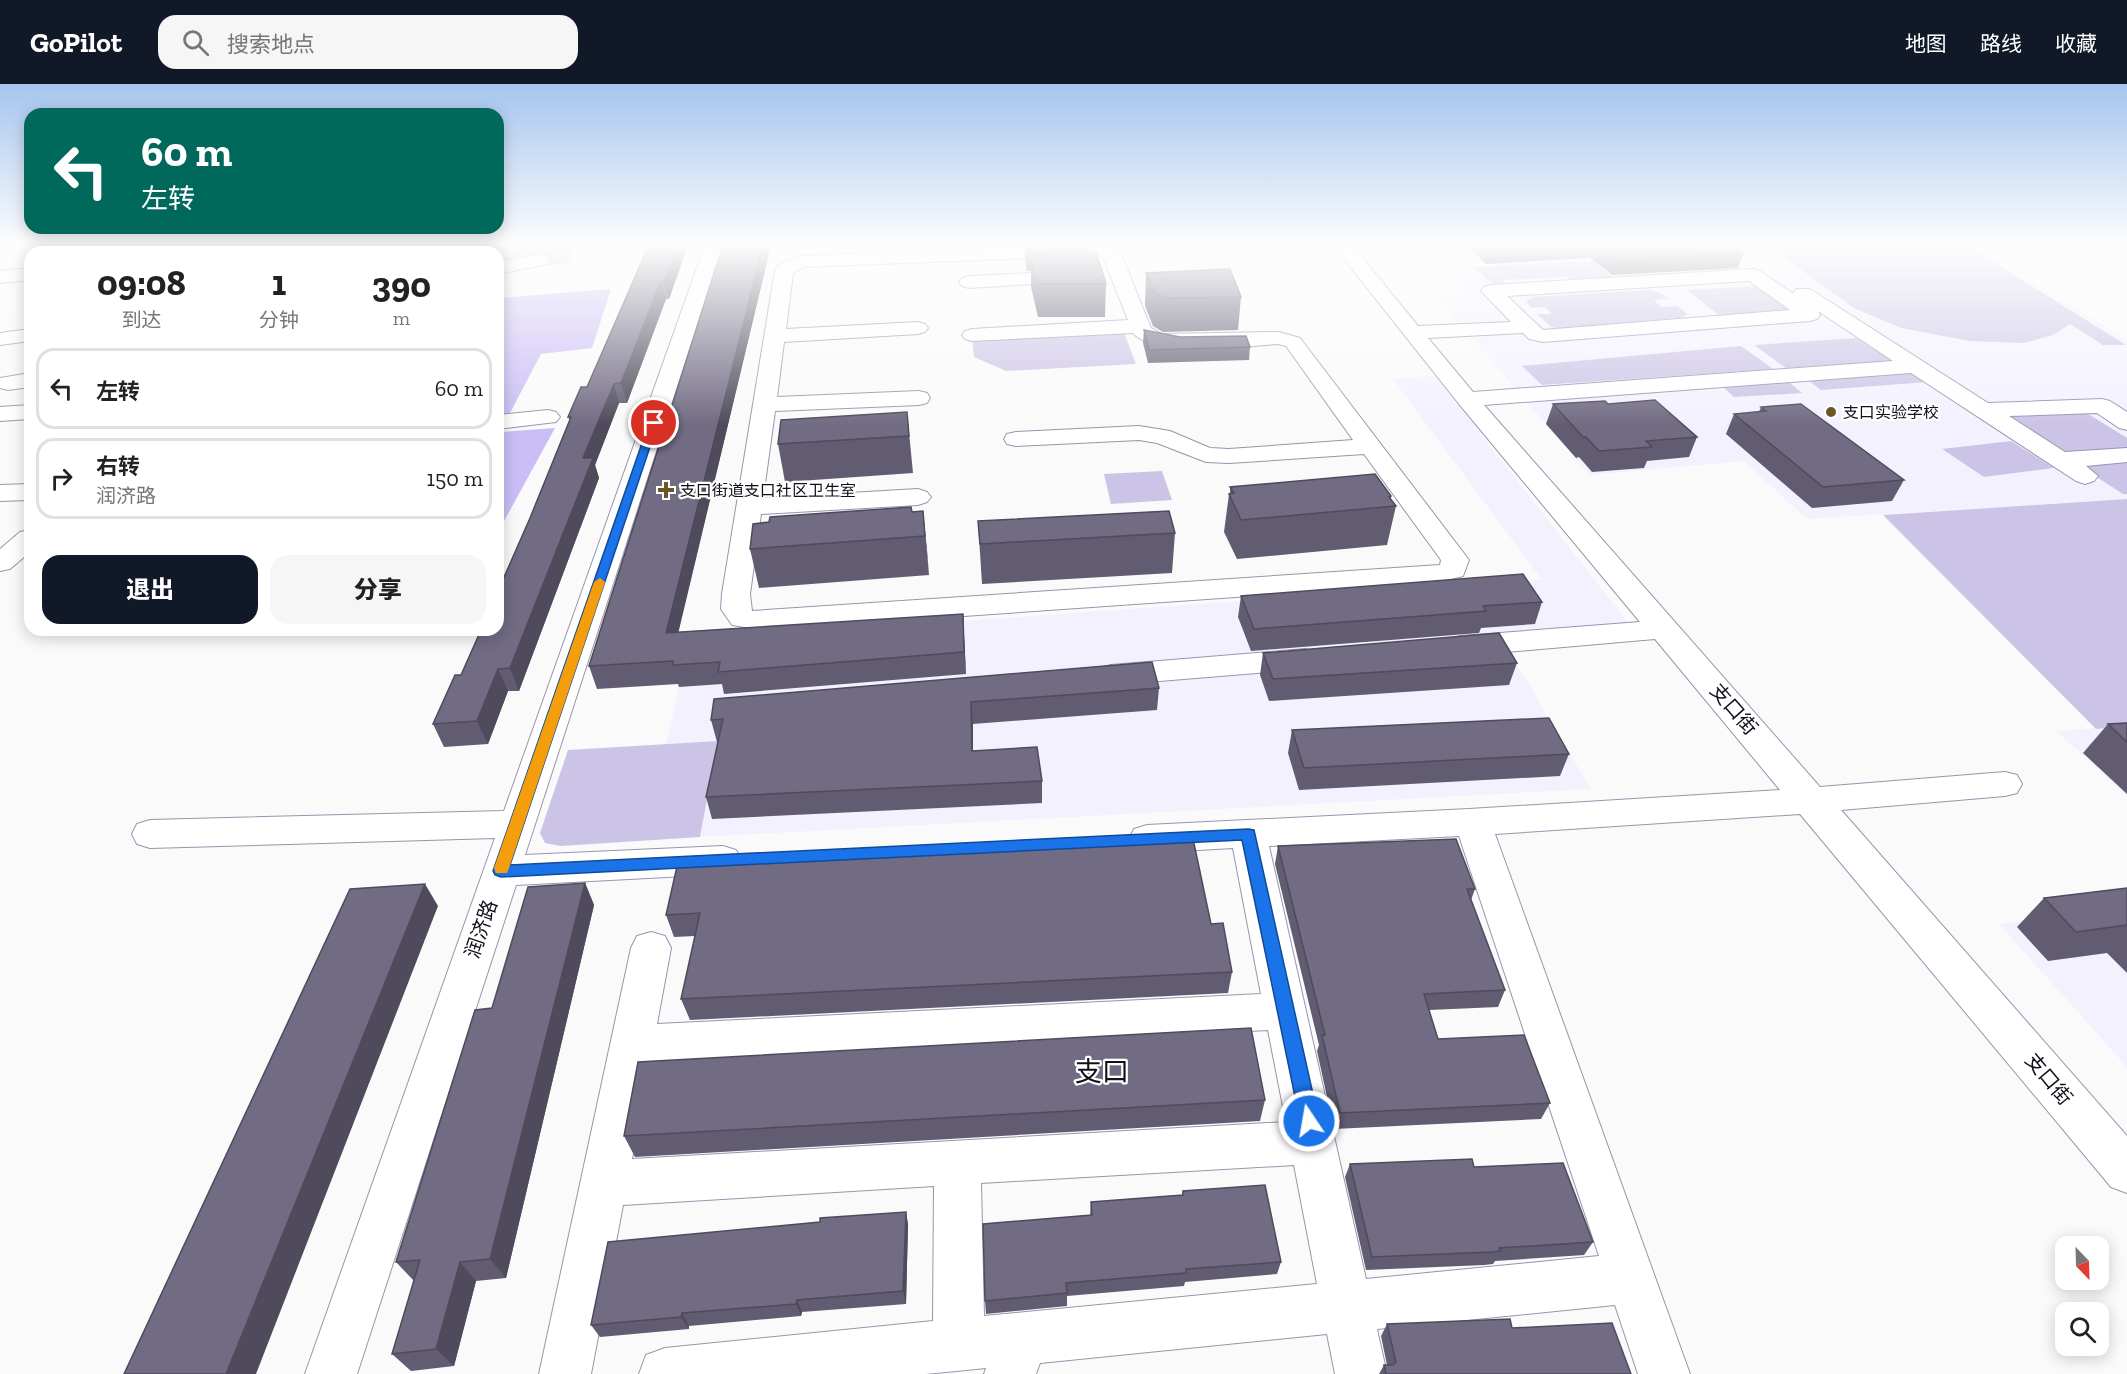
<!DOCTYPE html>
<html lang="zh">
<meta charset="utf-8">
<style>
body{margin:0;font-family:"Zilla Slab","Noto Sans SC",serif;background:#f6f6f6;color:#222;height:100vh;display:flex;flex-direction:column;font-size:22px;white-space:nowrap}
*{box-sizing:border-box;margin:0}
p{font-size:20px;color:#767676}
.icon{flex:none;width:33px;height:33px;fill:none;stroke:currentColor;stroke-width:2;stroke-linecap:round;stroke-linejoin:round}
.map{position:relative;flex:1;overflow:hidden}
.panel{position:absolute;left:24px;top:162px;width:480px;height:390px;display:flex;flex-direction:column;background:#fff;border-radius:18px;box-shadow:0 3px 15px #0003}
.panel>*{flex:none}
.hud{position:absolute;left:24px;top:24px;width:480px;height:126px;border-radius:18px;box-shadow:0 3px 15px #0003;background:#00695c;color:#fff;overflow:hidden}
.needle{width:39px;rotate:157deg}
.tools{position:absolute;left:2055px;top:1152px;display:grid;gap:12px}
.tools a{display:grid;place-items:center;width:54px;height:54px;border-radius:12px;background:#fff;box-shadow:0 3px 15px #0003;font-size:30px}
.pin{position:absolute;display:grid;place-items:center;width:51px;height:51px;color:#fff;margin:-26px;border:3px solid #fff;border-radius:50%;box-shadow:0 2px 6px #0007}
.me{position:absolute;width:66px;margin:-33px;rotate:348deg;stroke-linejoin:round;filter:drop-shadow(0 0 4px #0008)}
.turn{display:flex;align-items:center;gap:21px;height:126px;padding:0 18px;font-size:27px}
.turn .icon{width:78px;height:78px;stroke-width:2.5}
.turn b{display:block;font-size:42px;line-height:51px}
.eta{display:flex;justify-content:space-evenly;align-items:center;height:102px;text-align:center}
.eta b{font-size:36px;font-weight:800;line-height:42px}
.action{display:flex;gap:12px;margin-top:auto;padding:12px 18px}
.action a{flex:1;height:69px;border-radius:18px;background:#111827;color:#fff;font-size:24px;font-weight:800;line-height:69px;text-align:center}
.action a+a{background:#f6f6f6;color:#222}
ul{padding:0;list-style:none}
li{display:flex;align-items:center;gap:18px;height:81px;margin:0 12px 9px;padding:0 6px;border:3px solid #e0e0e0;border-radius:18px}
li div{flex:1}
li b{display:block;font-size:22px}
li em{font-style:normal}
header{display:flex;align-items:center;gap:36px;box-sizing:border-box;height:84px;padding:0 30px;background:#111827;color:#fff}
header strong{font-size:28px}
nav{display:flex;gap:33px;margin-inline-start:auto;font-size:21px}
.search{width:420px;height:54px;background:#f6f6f6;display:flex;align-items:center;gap:15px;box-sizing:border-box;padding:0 21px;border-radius:18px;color:#767676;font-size:22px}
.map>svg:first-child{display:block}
.built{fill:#f4f1ff}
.green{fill:#ccc4e7}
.forest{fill:#cbbef6}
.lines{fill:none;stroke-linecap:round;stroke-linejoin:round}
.minor-casing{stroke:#9994ad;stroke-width:2}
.minor{fill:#fff;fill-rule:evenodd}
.wall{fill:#615c71}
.shaded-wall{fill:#4f4b5c}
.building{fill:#716b83;stroke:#4f4b5c;stroke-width:1.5}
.route{fill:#1a73e8;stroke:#114b97;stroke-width:1.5}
.slow{fill:#f59e0b}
.poi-dot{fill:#6c5626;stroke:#fff;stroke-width:2}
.labels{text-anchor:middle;stroke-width:4.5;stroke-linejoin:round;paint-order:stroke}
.far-poi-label{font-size:16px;fill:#110f18;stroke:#fff;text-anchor:start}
.street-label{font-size:20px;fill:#110f18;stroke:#fff}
.near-quarter-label{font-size:27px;fill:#110f18;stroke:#fff}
</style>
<header>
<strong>GoPilot</strong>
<div class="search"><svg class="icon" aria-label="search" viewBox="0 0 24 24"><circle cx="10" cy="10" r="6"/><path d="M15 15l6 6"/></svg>搜索地点</div>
<nav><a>地图</a><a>路线</a><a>收藏</a></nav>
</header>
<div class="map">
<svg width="2127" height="1290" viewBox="0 0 2127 1290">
<rect width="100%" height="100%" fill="#fafafa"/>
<g class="built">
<path d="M1175,161H1293L1317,192L1201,201Z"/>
<path d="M1420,161H1974L2127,256V415L1807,435L1744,377L1590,391L1437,213L1468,211Z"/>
<path d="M1435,292L1631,542L1501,554L1591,705L700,753L718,658L666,661L690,556L1542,496L1393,295Z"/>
<path d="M2127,642V712L2057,647Z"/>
<path d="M2127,825V983L1999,840Z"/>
</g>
<g class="green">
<path d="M1767,161H1966L2126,261H2103L2070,240L2053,251L2024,259L1970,257L1901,244L1854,224Z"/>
<path d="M1731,170L1739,175L1599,182L1615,195L1574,198L1567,193L1503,196L1508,202H1494L1474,183Z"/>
<path d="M1764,202L1804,230L1724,235L1687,206Z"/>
<path d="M1649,206L1658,208L1669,215L1654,216L1661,223L1677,222L1688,230L1680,234L1559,244L1551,243L1537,230H1552L1545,223L1531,224L1526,217L1533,213Z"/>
<path d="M1123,246L1136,280L1006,287L974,273L972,254Z"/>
<path d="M1856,254L1892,277L1786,284L1754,261Z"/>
<path d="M1741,262L1773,285L1542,301L1522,282Z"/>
<path d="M1914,289L1928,298L1821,306L1808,296Z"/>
<path d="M1789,298L1802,309L1734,313L1722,302Z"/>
<path d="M2085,328L2127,354V367L2061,371L2005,332Z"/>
<path d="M2011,357L2054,384L1984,393L1942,365Z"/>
<path d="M2127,376V410H2123L2075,379Z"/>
<path d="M1162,387L1172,416L1111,420L1104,390Z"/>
<path d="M2127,415V642L2096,645L1883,431Z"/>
<path d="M718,657L700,753L561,762L545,759L540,749L568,666Z"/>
</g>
<g class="forest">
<path d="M83,161H577L568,179L498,187V168H78Z"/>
<path d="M611,205L592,264L541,270L500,348L555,344L503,439H498V214Z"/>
</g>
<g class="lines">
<g class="minor-casing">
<g id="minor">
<path d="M237,161H255L250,168H232Z"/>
<path d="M705,161H723L525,771L723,762L736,766L742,776L736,786L723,790L516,801L357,1290H305L495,754L150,764L137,760L132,750L137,740L150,736L504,727Z"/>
<path d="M1066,161H1114L1121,170L1151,244L1162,250L1279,248L1300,254L1469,476L1463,492L1435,499L763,546L732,541L721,525L722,510L775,186L777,182L801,172ZM1102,171L1128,236L972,245L965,247L962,251L965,255L972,257L1133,249C1155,274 1244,262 1278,260L1286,262L1353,356L1229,365L1210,364L1170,347L1139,342L1016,348L1007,350L1004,355L1007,360L1016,362L1139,356L1157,359L1206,378L1229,379L1364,370L1441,476L1440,481L752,527L750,510L761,430L918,421L927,418L931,413L927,408L918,405L763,414L775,327L919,321L927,319L930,314L927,309L919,307L777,313L784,258L918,250L925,248L928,244L925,240L918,238L786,245L793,189L804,183Z"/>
<path d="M1333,161H1352L1418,242L1511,238L1481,207L1484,203L1491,201L1753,185L1760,187L1795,211L1793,209L1796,205H1810L1988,319L2102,315L2110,317L2127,328V346L2119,344L2097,329L2009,332L2065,368L2127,364V378L2086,382L2098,392L2094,397L2085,400L2076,397L1911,289L1484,321L1820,703L2005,688L2017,691L2022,700L2017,709L2005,712L1841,726L2127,1052V1109L2111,1103L1800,730L1495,750L1690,1290H1638L1615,1221L1377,1245L1387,1290H1335L1327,1250L1040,1279L1036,1290H984L986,1284L926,1290H639L646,1271L665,1264L933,1237L934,1102L623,1121L591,1290H539L631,864L637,852L651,848L665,852L671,864L657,940L1261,910L1233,764L1147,769L1134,765L1129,755L1134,745L1147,741L1469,725L1780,706L1655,555L1461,572L1450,569L1446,562L1450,555L1461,552L1640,538L1459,320ZM1749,197L1790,226L1543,246L1507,212ZM1818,227L1893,277L1473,308L1428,254L1523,249L1529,255L1543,258L1810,237L1817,235L1820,231ZM1459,752L1599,1172L1366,1195L1269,762ZM1268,946L1286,1038L632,1075L650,978ZM1294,1081L1317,1200L984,1232L981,1099Z"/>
<path d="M541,170L548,172L550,176L548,180L498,190V178Z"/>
<path d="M30,184V196L0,199V187Z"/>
<path d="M1075,187L1082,189L1085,193L1082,197L969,204L962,202L959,198L962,194L969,192Z"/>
<path d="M30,245V257L0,261V249Z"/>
<path d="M30,289V303L8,306L0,304V294Z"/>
<path d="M30,321V335L0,337V323Z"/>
<path d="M548,326L556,328L560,333L556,338L498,345V331Z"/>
<path d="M30,400V416L0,417V401Z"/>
<path d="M30,446V468L10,485L0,487V465L20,448Z"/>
<path d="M1305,565L1316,568L1320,575L1316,582L1305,585L1111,601L1100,598L1095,591L1100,584L1111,581Z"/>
</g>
</g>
<use href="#minor" class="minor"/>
</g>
<g class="wall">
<path d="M649,161H688L669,215H666L627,319H619L595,381L599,394L519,607H508L488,660L444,663L433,640L461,591L530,434L570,337L568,333L587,303Z"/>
<path d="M723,161H771L678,548L963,530L966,590L724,610L722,600L679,603L678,600L597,605L589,582Z"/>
<path d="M1467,161H1733L1744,169L1738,184L1612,191L1588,172V174L1486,180Z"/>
<path d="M1025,165L1089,168L1106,200L1105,233H1038L1031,203V187H1027L1025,176Z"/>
<path d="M1146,189L1241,213L1238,246L1163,248L1153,242L1145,222Z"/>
<path d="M1144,246L1180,253L1250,263L1249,276L1148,279L1143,259Z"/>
<path d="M1553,320H1608L1697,353L1689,373L1647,377L1644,384L1592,388L1579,373L1576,374L1546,340Z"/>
<path d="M1761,323L1904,396L1892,417L1812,424L1726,350L1734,330L1759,328Z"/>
<path d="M907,328L913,389L785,398L778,360Z"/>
<path d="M1230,403L1391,412V415L1396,422L1387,461L1237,475L1224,448L1229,410L1230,409Z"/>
<path d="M923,427L929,491L759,504L750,465L912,428Z"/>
<path d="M978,437L1175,449L1172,489L982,500Z"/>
<path d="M1241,512L1542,518L1535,540L1481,544L1479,549L1251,567L1238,533Z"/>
<path d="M1263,569L1517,579L1509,601L1269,617L1260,591Z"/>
<path d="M1159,604L1157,626L973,640V666L1042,697V719L712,735L706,713L718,658H717L711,636Z"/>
<path d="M2127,639V710L2083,669L2108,640Z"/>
<path d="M1292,646L1569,670L1560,692L1299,706L1288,669Z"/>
<path d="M1278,762L1475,805L1471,816L1505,906L1498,923L1429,926L1438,955L1550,1019L1541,1035L1334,1045L1317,967L1319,961L1275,780Z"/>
<path d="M678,778L1211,840L1232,888L1228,909L690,936L681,915L695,852L674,853L666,831Z"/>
<path d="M585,799L594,821L506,1194L476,1197L454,1282L411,1287L392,1270L414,1197L396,1178L492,924Z"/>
<path d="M2127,804V889L2107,869L2048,877L2017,843L2044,814Z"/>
<path d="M1265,1016L1260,1037L635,1073L624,1052Z"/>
<path d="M1350,1080L1593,1158L1584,1171L1495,1177L1493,1180L1484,1181L1366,1186L1345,1093Z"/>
<path d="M1183,1107L1281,1178L1277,1190L1185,1198L1184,1202L1067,1212V1222L986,1230L985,1217L1090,1132L1091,1118L1182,1111Z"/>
<path d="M906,1128L908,1141L906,1220L802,1228L801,1232L689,1242V1245L600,1253L591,1241Z"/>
<path d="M1387,1240L1512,1244L1631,1290H1379L1384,1281H1387L1381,1252Z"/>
</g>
<g class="shaded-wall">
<path d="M678,161H688L669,215L664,197Z"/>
<path d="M763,161H771L673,571L666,549Z"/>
<path d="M661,197L666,215L627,319L621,299Z"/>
<path d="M614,300L619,319L595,381L599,394L519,607L510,584L583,374Z"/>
<path d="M923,427L927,466L929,491L925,452Z"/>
<path d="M963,530L964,552L966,590L964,568Z"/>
<path d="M498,585L508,607L488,660L477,637Z"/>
<path d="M971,618L973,640V689L972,667Z"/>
<path d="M585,799L594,821L506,1194L490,1175Z"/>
<path d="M425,800L438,822L256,1290H226Z"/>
<path d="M906,1128L908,1141L906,1220L903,1207Z"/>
<path d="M460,1178L476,1197L454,1282L436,1265Z"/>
<path d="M797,1216L802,1228L801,1232L796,1220Z"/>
<path d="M682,1229L689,1242V1245L681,1233Z"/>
</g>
<g class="building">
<path d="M649,161H678L664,197H661L621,299L614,300L583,374H593L510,584L498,585L477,637L433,640L455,591H461L481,546H498V507L530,434L571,333H568L581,303H587Z"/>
<path d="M723,161H763L666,549L963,530L964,568L718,588L720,578L673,581V577L589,582Z"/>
<path d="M1488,161H1532L1490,163Z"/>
<path d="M1598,161H1733L1744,169L1617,176Z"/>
<path d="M1087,162L1089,168L1030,171V175H1027L1025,165Z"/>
<path d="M1096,168L1106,200H1037L1030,171Z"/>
<path d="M1230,185L1241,213L1165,214L1155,209L1146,189Z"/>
<path d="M1144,246L1180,253L1246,252L1250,263L1149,266Z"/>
<path d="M1655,316L1697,353L1646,357L1652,363L1599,367L1586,353H1583L1553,320L1605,317L1608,320Z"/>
<path d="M1801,320L1904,396L1823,403L1734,330L1766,327L1761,323Z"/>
<path d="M907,328L909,352L778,360L781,336Z"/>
<path d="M1375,390L1391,412L1389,413L1396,422L1241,436L1229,410L1234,409L1230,403Z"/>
<path d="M911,423L912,428L923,427L925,452L750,465L753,440L769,438L770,433Z"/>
<path d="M1169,427L1175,449L980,460L978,437Z"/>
<path d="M1523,490L1542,518L1483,522L1486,527L1254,545L1241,512Z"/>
<path d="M1499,549L1517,579L1273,595L1263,569Z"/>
<path d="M1152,578L1159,604L971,618L972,667L1037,663L1042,697L706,713L723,635L711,636L714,615Z"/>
<path d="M1549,634L1569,670L1304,684L1292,646Z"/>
<path d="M2127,639V658L2108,640Z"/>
<path d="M1192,750L1211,840L1223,839L1232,888L681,915L700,829L666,831L678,778Z"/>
<path d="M1456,755L1475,805H1467L1505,906L1424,910L1438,955L1524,951L1550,1019L1340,1029L1322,951H1325L1278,762Z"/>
<path d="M585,799L490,1175L460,1178L436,1265L392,1270L420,1176L396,1178L475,926L492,924L528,803Z"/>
<path d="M425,800L226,1290H124L350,805Z"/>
<path d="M2127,804V841L2076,848L2044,814Z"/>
<path d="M1251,944L1265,1016L624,1052L638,978Z"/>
<path d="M1472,1075L1474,1083L1563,1079L1593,1158L1499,1164L1501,1167L1492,1168L1372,1173L1350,1080Z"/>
<path d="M1265,1101L1281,1178L1186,1185V1189L1066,1199L1067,1209L985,1217L983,1140L1092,1131L1091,1118L1183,1111V1107Z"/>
<path d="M906,1128L903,1207L797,1216L796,1220L682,1229L681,1233L591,1241L608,1158L820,1138V1134Z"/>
<path d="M1510,1235L1512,1244L1612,1239L1631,1290H1386L1384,1281H1393L1396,1278L1387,1240Z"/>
</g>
<linearGradient id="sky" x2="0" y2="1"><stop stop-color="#a6c5ee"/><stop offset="0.47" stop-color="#fdfdfd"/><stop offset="1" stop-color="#fdfdfd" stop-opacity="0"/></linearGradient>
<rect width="2127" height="342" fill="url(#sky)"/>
<path class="route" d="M654,336L658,339L510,781L1248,745L1254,746L1319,1037L1316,1044L1309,1046L1303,1044L1300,1037L1242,756L501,793L495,791L493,787L649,339Z"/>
<path class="slow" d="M600,494L605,498L509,784L507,789H496L494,784L594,498Z"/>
<g class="poi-dot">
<circle cx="1831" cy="328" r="6"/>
<path d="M663 397h6v6h6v6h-6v6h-6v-6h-6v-6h6z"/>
</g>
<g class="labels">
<g class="far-poi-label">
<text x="1843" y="334">支口实验学校</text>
<text x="680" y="412">支口街道支口社区卫生室</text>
</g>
<g class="street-label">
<text transform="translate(1734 625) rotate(49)" y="7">支口街</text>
<text transform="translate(481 845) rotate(-71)" y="7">润济路</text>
<text transform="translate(2049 995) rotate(50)" y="7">支口街</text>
</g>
<g class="near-quarter-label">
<text x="1102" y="997">支口</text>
</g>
</g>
</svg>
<div class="tools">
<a><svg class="needle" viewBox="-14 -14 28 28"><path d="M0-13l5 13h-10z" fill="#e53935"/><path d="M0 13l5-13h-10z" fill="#767676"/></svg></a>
<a><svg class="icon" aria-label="search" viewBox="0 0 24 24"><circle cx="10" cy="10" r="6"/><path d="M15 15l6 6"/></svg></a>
</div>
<div class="pin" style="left:654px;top:339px;background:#d93025"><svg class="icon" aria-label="arrive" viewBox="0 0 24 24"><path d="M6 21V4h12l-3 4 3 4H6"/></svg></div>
<svg class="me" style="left:1309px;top:1037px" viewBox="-20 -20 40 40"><circle r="17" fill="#1a73e8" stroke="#fff" stroke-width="3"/><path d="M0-11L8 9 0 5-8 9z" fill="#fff"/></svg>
<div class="hud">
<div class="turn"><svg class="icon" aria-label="left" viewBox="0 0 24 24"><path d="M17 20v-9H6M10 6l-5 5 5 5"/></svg><div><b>60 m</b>左转</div></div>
</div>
<section class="panel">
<div class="eta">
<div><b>09:08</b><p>到达</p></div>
<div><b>1</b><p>分钟</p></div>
<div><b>390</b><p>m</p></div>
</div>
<ul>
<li><svg class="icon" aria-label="left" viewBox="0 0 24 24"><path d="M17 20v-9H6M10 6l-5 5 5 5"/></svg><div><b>左转</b></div><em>60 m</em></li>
<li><svg class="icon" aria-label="right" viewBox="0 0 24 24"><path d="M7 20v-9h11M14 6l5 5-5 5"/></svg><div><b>右转</b><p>润济路</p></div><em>150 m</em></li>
</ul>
<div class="action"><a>退出</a><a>分享</a></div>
</section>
</div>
